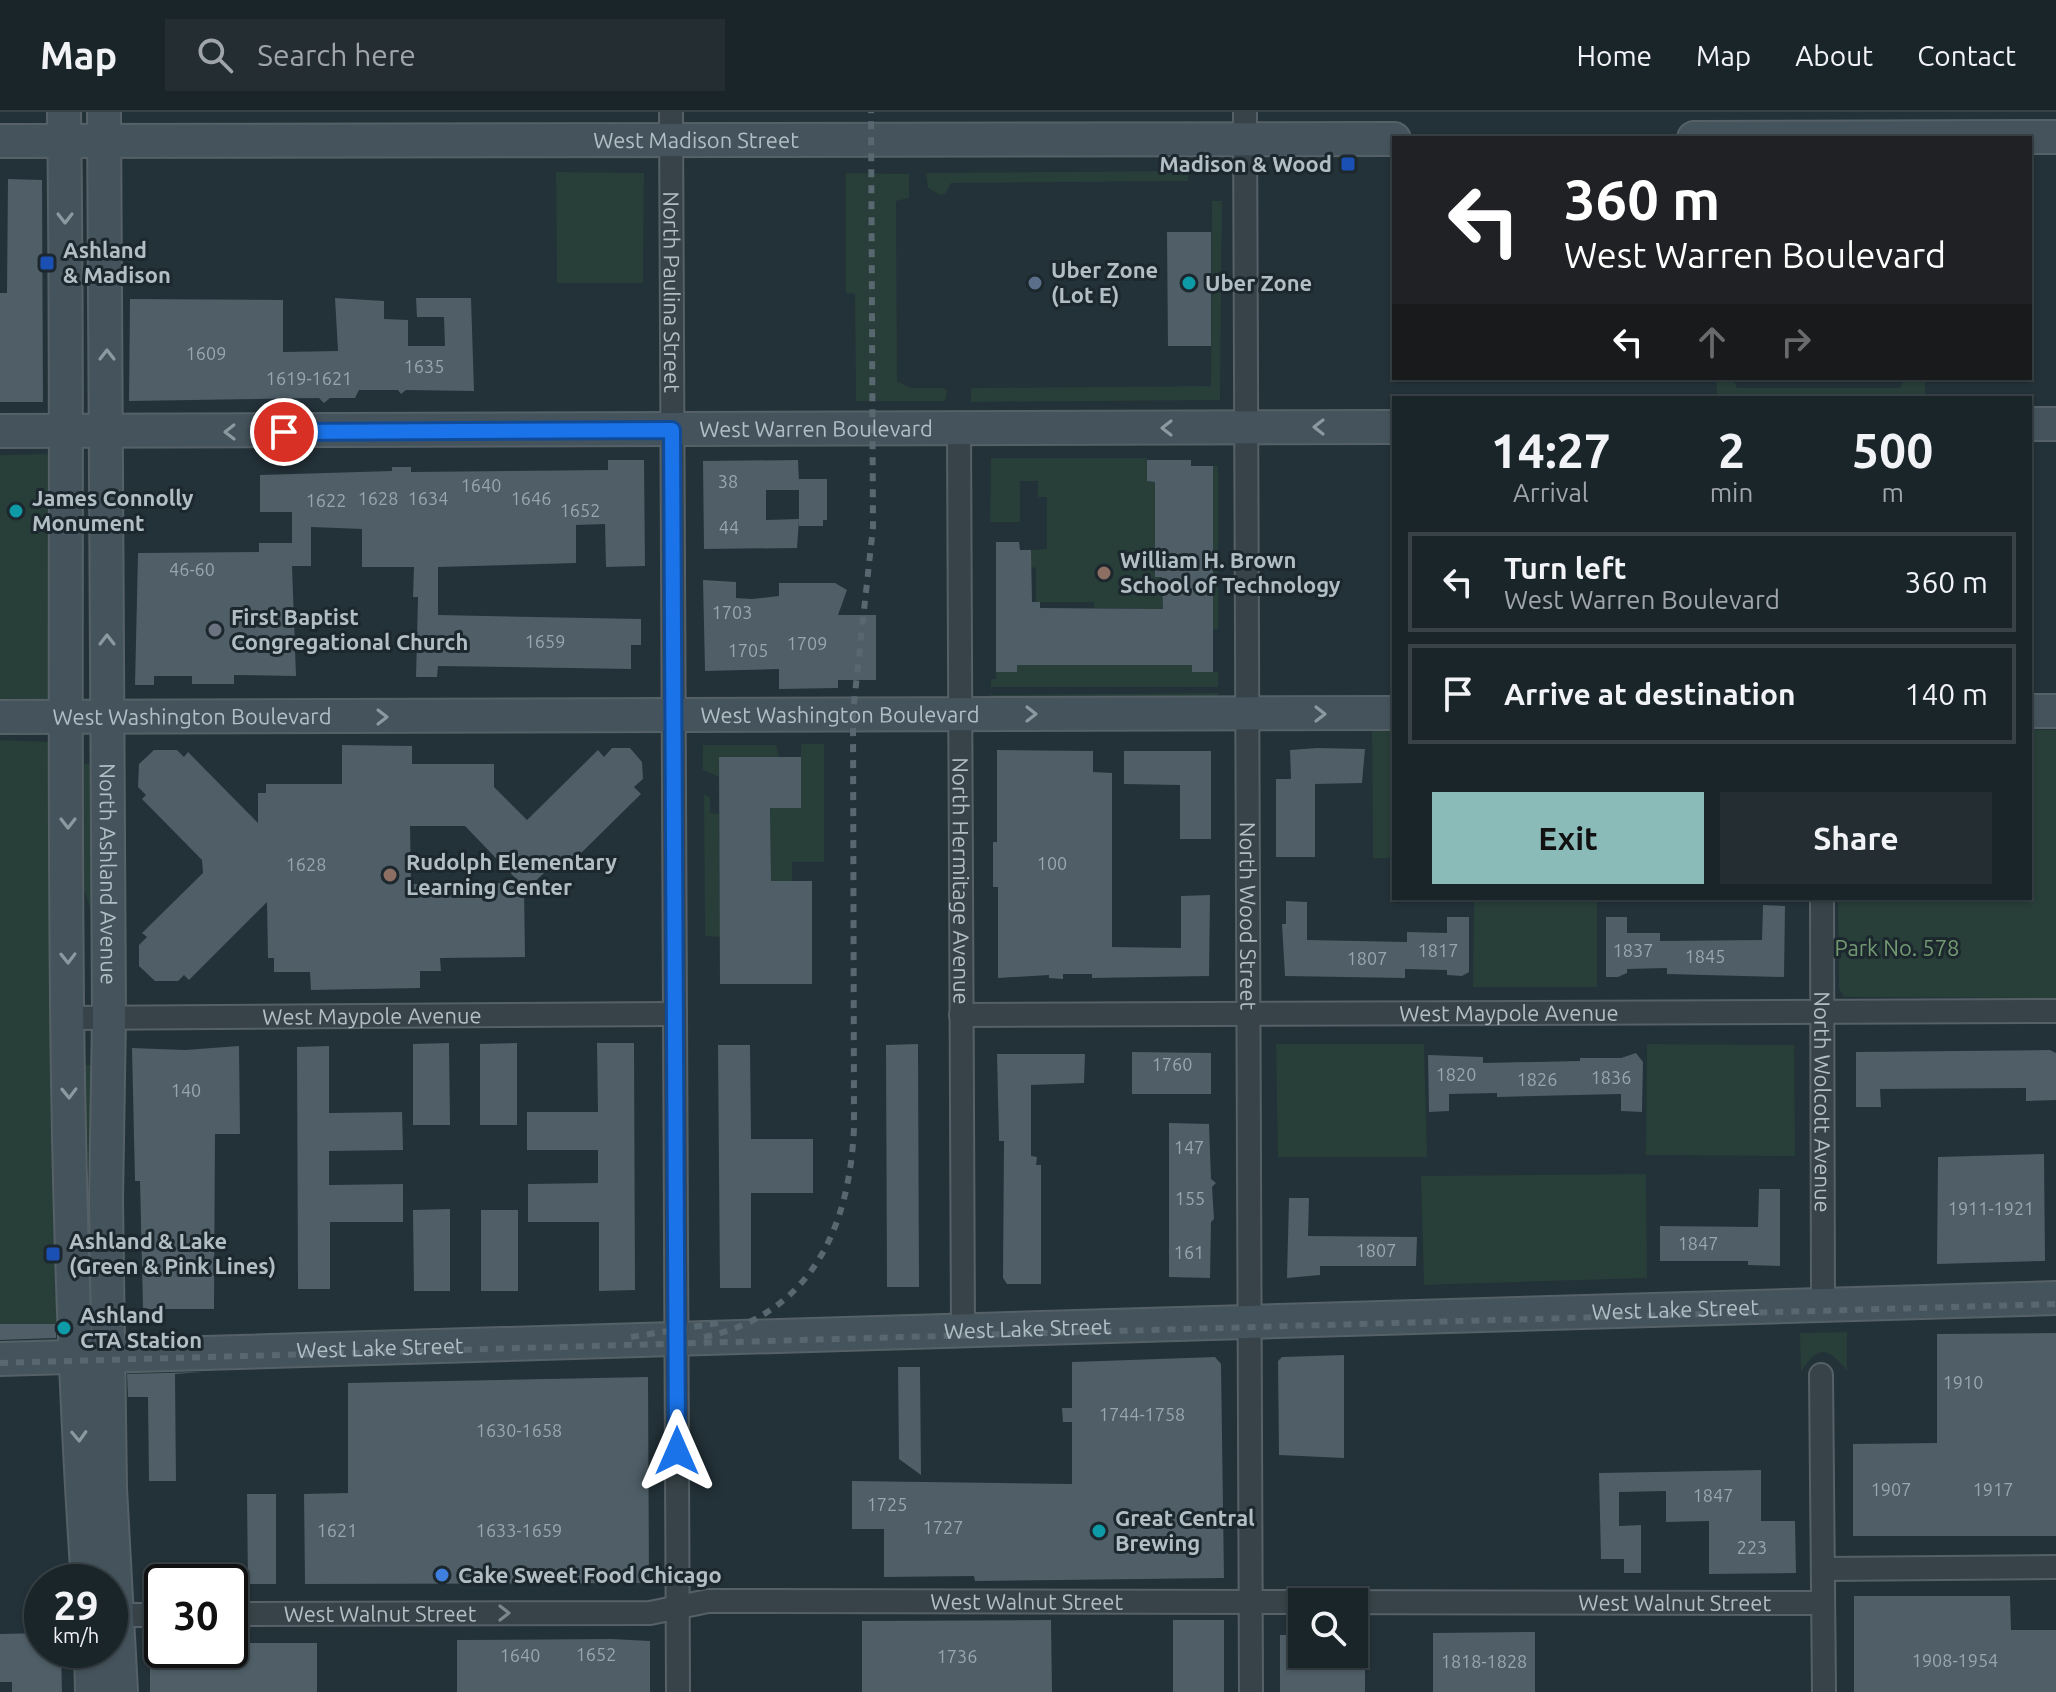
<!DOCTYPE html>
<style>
body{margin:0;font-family:Ubuntu,sans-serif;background:#232d32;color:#f1f3f6;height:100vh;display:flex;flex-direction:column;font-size:30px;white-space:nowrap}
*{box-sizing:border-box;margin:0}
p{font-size:26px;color:#9fa5a8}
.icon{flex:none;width:44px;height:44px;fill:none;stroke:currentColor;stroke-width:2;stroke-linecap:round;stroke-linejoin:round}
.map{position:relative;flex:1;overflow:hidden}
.side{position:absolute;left:1392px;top:284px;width:640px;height:504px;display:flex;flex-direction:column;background:#1a252a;border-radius:0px;box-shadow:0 2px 6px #0004,0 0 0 2px #384247}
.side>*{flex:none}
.top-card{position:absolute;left:1392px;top:24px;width:640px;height:244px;border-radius:0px;box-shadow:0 2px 6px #0004,0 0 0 2px #384247;background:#202124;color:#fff;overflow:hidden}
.fabs{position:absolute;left:1288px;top:1476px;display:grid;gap:16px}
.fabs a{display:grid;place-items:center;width:80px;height:80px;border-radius:0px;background:#1a252a;box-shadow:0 2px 6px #0004,0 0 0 2px #384247;font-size:40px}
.speed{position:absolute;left:24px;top:1452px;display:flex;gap:16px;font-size:40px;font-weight:700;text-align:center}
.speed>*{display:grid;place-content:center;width:104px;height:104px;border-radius:50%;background:#1a252a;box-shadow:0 2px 6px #0004,0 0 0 2px #384247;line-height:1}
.speed small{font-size:20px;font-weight:400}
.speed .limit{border:4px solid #111;border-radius:12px;background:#fff;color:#111}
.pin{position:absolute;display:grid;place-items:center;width:68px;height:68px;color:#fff;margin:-34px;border:4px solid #fff;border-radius:50%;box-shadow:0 2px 8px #0007}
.me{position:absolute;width:88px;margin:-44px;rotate:0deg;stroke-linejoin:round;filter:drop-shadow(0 0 6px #0008)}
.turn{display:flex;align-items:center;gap:28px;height:168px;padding:0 40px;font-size:36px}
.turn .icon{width:104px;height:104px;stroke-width:2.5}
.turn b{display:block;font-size:56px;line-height:68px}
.lanes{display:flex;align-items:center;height:76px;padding:0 40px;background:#0003;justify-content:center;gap:40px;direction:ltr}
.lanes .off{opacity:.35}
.eta{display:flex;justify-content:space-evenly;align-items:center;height:136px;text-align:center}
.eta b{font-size:48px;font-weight:700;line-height:56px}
.primary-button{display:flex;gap:16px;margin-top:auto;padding:16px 40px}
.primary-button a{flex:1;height:92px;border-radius:0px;background:#8bbbb9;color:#111;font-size:32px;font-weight:700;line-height:92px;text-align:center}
.primary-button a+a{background:#232d32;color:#f1f3f6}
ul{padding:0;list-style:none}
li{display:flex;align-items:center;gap:24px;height:100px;margin:0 16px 12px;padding:0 24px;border:4px solid #384247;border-radius:0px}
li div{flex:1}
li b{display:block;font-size:30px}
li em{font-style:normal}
header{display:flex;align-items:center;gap:48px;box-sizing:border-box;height:112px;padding:0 40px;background:#1a252a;border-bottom:2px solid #384247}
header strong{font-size:38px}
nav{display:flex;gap:44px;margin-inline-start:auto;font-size:28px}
.search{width:560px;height:72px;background:#232d32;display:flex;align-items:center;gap:20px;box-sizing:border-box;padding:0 28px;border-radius:0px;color:#9fa5a8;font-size:30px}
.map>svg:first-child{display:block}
.green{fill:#283e39}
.building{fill:#4f5e67;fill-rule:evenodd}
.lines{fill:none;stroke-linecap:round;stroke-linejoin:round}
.street-casing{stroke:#556167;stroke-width:26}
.secondary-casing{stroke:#556167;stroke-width:36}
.street{stroke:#374349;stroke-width:22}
.secondary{stroke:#45535c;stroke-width:32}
.rail{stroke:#596870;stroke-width:6;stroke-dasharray:8 8;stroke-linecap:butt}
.oneway{stroke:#8c99a0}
.oneway2{stroke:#7b878d}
.route-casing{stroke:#114b97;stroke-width:20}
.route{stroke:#1a73e8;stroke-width:14}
.transit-dot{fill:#1a4fb4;stroke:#1c282e;stroke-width:3}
.service-dot{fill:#5c6f8a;stroke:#1c282e;stroke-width:3}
.culture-dot{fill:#0f9aa8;stroke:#1c282e;stroke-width:3}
.education-dot{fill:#8d6e63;stroke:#1c282e;stroke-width:3}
.worship-dot{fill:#6b7280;stroke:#1c282e;stroke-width:3}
.shop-dot{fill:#3f7fe0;stroke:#1c282e;stroke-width:3}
.labels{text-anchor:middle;stroke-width:6;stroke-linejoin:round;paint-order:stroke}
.number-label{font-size:18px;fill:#99a6ae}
.street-label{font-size:22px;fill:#b2bec5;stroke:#1c282e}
.poi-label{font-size:22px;font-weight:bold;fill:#b2bec5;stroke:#1c282e;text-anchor:start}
.park-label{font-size:22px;fill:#729971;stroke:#1c282e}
</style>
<header>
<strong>Map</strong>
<div class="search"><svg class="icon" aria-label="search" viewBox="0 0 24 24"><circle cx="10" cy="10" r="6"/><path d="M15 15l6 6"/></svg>Search here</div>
<nav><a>Home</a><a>Map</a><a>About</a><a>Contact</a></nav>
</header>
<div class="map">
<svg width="2056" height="1580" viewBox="0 0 2056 1580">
<rect width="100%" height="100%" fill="#233138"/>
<g class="green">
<path d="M1189,59L1188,69L951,71L946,81L940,83L928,76L926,61Z"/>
<path d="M556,60L644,61L643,171H557Z"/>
<path d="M846,61L909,62V86L896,89L897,269L911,276H943L947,279L945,289H856L855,182L846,181Z"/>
<path d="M1212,89H1222L1220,288L971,290V276L1211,274Z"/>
<path d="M1716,266H1732L1737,276H1900L1905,266H1925V286H1717Z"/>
<path d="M46,342L50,345V587L0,589V343Z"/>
<path d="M991,346H1147V369L1155,370V464L1164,465L1163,497L1094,496V490H1036V456L1031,455V438L1047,437V385H1038V369H1020V410H990Z"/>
<rect x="1213" y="354" width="5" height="163"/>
<path d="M1017,553H1192V560H1218V575H991V567H996V560H1017Z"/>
<path d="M1218,581V586L989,588L990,583Z"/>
<path d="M1372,618H1394V746H1373Z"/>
<path d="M2030,618H2056V886L1844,885L1839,877L1838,786H2030Z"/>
<path d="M0,628L51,630L58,1218L55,1226H0Z"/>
<path d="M801,632H824V750H792V769H771L770,696H801Z"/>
<path d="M703,633H776L779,645H720L719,665L703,658Z"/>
<path d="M81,652H92V801L83,775Z"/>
<path d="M704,682L710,685V701L719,702L720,825L705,824Z"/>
<path d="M1474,786H1597V875H1473Z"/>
<path d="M1276,932H1424L1427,1045H1278Z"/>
<path d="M1647,932L1794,933L1795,1044L1646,1043Z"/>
<path d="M83,953H93L94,1100L84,1019Z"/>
<path d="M1646,1062L1647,1166L1424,1173L1421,1064Z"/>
<path d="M1847,1220V1259C1829,1237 1819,1231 1801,1260L1800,1221Z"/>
</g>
<g class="building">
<path d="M8,67L42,68L43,290H0V181H7Z"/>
<path d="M1167,120H1211V234H1168Z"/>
<path d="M335,186L384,189V207L408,208V234H445L444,205H417L416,186H471L474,279L406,278L401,282L398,278H359L355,286H330L324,291L319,286L129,289L130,187L283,188V240L338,239Z"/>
<path d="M608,348H644L645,454L606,455L605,412L576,413V451L438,455V503L641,507V533H631V557L438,554L437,565H416L418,485H413L414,455H362V417L311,415V454H292L296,564L234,563V572H192V564H154V573H135L138,441L259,440V431H292V400H260V363L392,359V355H411V360L608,358Z"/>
<path d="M798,348L799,370V367H827V408H823V414H799V408L797,436L704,437L703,349ZM766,378H799V407L766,408Z"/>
<path d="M1147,348H1191V354H1213V560H1192V553H1017V560H996V430H1019L1020,438H1031L1032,490H1040V496L1163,497L1162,465H1155V370L1147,369Z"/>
<path d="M703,468L736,470V486L752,487L779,484V471H835L847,478L838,503H876V568H838V576L779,577V557L705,559Z"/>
<path d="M342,633L412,634V652H494V675L527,708L598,638L604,645L612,636H630L642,650L643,667L634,675L641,682L575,747V759L545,760L526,778L524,775L525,845L440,846L441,859H420V876L311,878L310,860H274V846H268L267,790L189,868L184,863L178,869H155L139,854V833L147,825L142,821L203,761L202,748L142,687L146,683L138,675L139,652L154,638H177L184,645L188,640L258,711V681H266V672H342ZM410,714H465L520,771L411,772Z"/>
<path d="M1317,636L1365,637L1362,671L1315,672V745H1276V667H1291L1290,638Z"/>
<path d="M997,638L1093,639V660L1112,661V835L1181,836V784L1210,783L1209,864L1092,866V862H1063V867L1049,866V863L998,866V775H993V730H997Z"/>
<path d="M1124,639H1211V727H1180V673L1124,672Z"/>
<path d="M719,645H801V696H770L771,769H812V872H720Z"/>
<path d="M1286,789L1307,790V828L1407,830V820L1447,821V805H1469V860L1462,864L1447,863V858L1405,857V866L1285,864L1282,812H1286Z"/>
<path d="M1763,793L1785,794L1784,865L1667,862V856L1627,857V861L1618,865H1606V805H1627V821H1660V829L1762,828Z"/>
<path d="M449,931L450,1013H413V932Z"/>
<path d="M517,931V1013H480V932Z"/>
<path d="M597,931H634L635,1178L599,1179V1110H528V1072L598,1071V1038H527V1000H598Z"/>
<path d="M918,932L919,1175H887L886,933Z"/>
<path d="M718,933H750L751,1027H813V1081H751V1176H720Z"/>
<path d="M239,934L240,1022H215L214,1197H143L140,1069H135L132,936L185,938Z"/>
<path d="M329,934V1001L402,1000L403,1038L329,1039V1073L403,1072V1110H330V1177H298L297,935Z"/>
<path d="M2050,938L2056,941V988L2026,989V976L1880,977L1881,995H1856V940Z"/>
<path d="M1132,940L1211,941V982H1132Z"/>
<path d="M1636,941L1643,950L1642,1000L1621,999V982L1497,985V981L1449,982V999L1429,1000L1428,943L1483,945V951L1580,949V946H1621Z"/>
<path d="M997,942H1085L1084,971L1031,973V1044L1037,1045L1036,1053H1041V1172H1007L1003,1166L1004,1029H999Z"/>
<path d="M1169,1011L1209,1012L1211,1067L1216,1071L1212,1075L1214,1107L1211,1110L1210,1166L1169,1165Z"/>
<path d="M2044,1042L2045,1149L1937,1152L1938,1045Z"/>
<path d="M1759,1077H1780V1154L1748,1153V1149H1660V1114L1758,1115Z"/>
<path d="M1289,1086H1309L1308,1124L1417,1125L1416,1154H1320V1163L1287,1166Z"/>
<path d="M450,1097V1179H414L413,1098Z"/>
<rect x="481" y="1098" width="37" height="81"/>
<path d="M0,1212H56V1226L0,1228Z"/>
<path d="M2056,1221V1424H1853V1332L1937,1331V1222Z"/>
<path d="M1344,1243V1346L1279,1343L1278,1249L1282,1245Z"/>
<path d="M1215,1245L1221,1252L1224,1466L975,1469L974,1464L884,1465V1417H852V1369L1072,1372V1310H1063L1062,1296H1072V1250Z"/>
<path d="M898,1255H920L921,1363L899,1347Z"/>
<path d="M202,1260L175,1262L176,1369H149L148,1285H128L127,1262Z"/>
<path d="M648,1265L649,1471L305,1472L304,1382L348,1381V1271Z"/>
<path d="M1761,1358V1409H1795L1796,1461L1709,1462V1409L1666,1410V1379L1619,1380V1414L1641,1413V1461H1624V1447H1601L1599,1361Z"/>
<path d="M247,1382H276V1472H248Z"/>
<path d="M1854,1484H2010L2011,1518H2056V1580H1854Z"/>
<path d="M1051,1508L1052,1580H862V1509Z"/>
<rect x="1173" y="1508" width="51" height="72"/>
<path d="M1535,1520V1580H1433V1521Z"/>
<path d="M42,1521V1538H61L62,1580H12V1570H0V1522Z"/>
<path d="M1280,1523H1302V1542H1365V1580H1280Z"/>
<path d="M612,1527L650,1529V1580H457V1528Z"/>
<path d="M230,1531H317V1580H150V1538H230Z"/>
</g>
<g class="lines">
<g class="street-casing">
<g id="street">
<path id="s1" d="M671,0L678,1580"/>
<path id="s2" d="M1245,0L1251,1580"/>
<path id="s3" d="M959,317L963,1220"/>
<path id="s4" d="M1822,786L1823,1194"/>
<path id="s5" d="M961,903L2056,899"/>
<path id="s6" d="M68,906L674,902"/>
<path d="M1821,1263L1824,1580"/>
<path d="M1823,1457L2056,1455"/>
<path id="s7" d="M230,1502L650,1501L708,1489L1823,1491"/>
<path d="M118,1503H162"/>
</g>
</g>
<g class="secondary-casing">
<g id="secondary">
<path d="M64,0C71,490 54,981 88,1470"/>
<path id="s8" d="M104,0L109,906L106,1088L110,1376L121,1580"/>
<path d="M1694,26L2056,25"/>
<path id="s9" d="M0,29L1394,27"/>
<path d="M2030,312H2056"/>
<path id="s10" d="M0,319L1394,315"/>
<path d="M2030,599H2056"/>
<path id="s11" d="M0,605L1394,601"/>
<path id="s12" d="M0,1247L2056,1186"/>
<path d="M91,1538L92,1580"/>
</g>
</g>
<use href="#street" class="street"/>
<use href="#secondary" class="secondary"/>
<g class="rail">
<path d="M631,1225L718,1211"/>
<path d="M704,1225C811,1203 850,1115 854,1015L853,600L873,415L871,0"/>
<path d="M0,1251L2056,1192"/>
</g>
</g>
<defs><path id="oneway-chevron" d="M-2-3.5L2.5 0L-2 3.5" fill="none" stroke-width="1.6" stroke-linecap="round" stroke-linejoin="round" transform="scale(2)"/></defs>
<g class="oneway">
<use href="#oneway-chevron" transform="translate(65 106) rotate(90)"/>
<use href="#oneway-chevron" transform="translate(107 243) rotate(-90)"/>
<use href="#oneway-chevron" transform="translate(1319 315) rotate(180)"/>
<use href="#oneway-chevron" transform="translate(1167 316) rotate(180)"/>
<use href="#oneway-chevron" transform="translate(230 320) rotate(179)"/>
<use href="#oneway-chevron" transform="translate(107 528) rotate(-90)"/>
<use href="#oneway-chevron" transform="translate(1031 602)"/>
<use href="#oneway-chevron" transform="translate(1320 602)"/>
<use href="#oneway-chevron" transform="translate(382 605)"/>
<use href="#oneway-chevron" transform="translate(68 711) rotate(90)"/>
<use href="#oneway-chevron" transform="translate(68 846) rotate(89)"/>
<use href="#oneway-chevron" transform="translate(69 981) rotate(89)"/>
<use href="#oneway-chevron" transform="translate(79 1324) rotate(88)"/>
</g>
<use class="oneway2" href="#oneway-chevron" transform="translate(504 1501)"/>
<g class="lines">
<g class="route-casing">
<path id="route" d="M284,320L672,318L677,1339"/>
</g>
<use href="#route" class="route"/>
</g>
<g class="transit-dot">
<rect x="1340" y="44" width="16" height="16" rx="4"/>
<rect x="39" y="143" width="16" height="16" rx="4"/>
<rect x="45" y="1134" width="16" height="16" rx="4"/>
</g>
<circle class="service-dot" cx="1035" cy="171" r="8"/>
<g class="culture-dot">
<circle cx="1189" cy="171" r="8"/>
<circle cx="16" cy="399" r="8"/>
<circle cx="64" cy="1216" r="8"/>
<circle cx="1099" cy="1419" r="8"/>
</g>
<g class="education-dot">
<circle cx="1104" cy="461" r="8"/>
<circle cx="390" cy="763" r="8"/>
</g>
<circle class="worship-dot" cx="215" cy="518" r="8"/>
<circle class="shop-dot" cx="442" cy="1463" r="8"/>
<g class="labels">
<g class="number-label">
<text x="206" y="248">1609</text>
<text x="424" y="261">1635</text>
<text x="309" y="273">1619-1621</text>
<text x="728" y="376">38</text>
<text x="481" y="380">1640</text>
<text x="378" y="393">1628</text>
<text x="428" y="393">1634</text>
<text x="531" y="393">1646</text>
<text x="326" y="395">1622</text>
<text x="580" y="405">1652</text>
<text x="729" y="422">44</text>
<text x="192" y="464">46-60</text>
<text x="732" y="507">1703</text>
<text x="545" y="536">1659</text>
<text x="807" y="538">1709</text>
<text x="748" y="545">1705</text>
<text x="1052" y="758">100</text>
<text x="306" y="759">1628</text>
<text x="1438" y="845">1817</text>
<text x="1633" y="845">1837</text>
<text x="1705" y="851">1845</text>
<text x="1367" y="853">1807</text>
<text x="1172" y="959">1760</text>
<text x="1456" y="969">1820</text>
<text x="1611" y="972">1836</text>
<text x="1537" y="974">1826</text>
<text x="186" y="985">140</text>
<text x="1189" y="1042">147</text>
<text x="1190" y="1093">155</text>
<text x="1991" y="1103">1911-1921</text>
<text x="1698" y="1138">1847</text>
<text x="1376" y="1145">1807</text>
<text x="1189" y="1147">161</text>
<text x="1963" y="1277">1910</text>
<text x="1142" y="1309">1744-1758</text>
<text x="519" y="1325">1630-1658</text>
<text x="1891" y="1384">1907</text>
<text x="1993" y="1384">1917</text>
<text x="1713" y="1390">1847</text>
<text x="887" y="1399">1725</text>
<text x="943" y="1422">1727</text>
<text x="337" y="1425">1621</text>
<text x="519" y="1425">1633-1659</text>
<text x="1752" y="1442">223</text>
<text x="596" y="1549">1652</text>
<text x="520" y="1550">1640</text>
<text x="957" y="1551">1736</text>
<text x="1955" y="1555">1908-1954</text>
<text x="1484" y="1556">1818-1828</text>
</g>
<g class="street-label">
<text dy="8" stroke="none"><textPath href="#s9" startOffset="696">West Madison Street</textPath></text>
<text dy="8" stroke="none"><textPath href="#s1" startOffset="180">North Paulina Street</textPath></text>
<text dy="8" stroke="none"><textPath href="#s10" startOffset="816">West Warren Boulevard</textPath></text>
<text dy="8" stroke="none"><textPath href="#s11" startOffset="840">West Washington Boulevard</textPath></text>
<text dy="8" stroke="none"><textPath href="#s11" startOffset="192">West Washington Boulevard</textPath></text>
<text dy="8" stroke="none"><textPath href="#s8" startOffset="762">North Ashland Avenue</textPath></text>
<text dy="8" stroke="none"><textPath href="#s3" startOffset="452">North Hermitage Avenue</textPath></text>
<text dy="8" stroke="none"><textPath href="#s2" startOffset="804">North Wood Street</textPath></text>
<text dy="8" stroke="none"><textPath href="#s5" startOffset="548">West Maypole Avenue</textPath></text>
<text dy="8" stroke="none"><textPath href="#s6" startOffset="304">West Maypole Avenue</textPath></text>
<text dy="8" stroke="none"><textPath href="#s4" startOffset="204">North Wolcott Avenue</textPath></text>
<text dy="8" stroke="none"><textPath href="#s12" startOffset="1676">West Lake Street</textPath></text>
<text dy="8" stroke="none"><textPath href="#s12" startOffset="1028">West Lake Street</textPath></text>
<text dy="8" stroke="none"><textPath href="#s12" startOffset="380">West Lake Street</textPath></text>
<text dy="8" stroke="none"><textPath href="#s7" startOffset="798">West Walnut Street</textPath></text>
<text dy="8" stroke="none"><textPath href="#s7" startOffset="1446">West Walnut Street</textPath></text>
<text dy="8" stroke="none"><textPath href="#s7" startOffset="150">West Walnut Street</textPath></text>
</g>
<g class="poi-label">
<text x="1332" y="60" text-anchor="end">Madison &amp; Wood</text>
<text x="63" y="146">Ashland<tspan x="63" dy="25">&amp; Madison</tspan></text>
<text x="1051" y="166">Uber Zone<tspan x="1051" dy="25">(Lot E)</tspan></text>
<text x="1205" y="179">Uber Zone</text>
<text x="32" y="394">James Connolly<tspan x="32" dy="25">Monument</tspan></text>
<text x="1120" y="456">William H. Brown<tspan x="1120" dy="25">School of Technology</tspan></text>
<text x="231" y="513">First Baptist<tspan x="231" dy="25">Congregational Church</tspan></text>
<text x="406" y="758">Rudolph Elementary<tspan x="406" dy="25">Learning Center</tspan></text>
<text x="69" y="1137">Ashland &amp; Lake<tspan x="69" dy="25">(Green &amp; Pink Lines)</tspan></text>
<text x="80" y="1211">Ashland<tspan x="80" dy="25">CTA Station</tspan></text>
<text x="1115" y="1414">Great Central<tspan x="1115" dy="25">Brewing</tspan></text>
<text x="458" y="1471">Cake Sweet Food Chicago</text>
</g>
<g class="park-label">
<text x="1897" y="844">Park No. 578</text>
</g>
</g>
</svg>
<div class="fabs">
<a><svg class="icon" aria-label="search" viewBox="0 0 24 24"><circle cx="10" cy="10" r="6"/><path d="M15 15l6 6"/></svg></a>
</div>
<div class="speed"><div>29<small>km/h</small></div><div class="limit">30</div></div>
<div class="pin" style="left:284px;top:320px;background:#d93025"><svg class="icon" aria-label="arrive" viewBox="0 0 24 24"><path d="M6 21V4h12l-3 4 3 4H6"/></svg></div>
<svg class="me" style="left:677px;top:1339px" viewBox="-20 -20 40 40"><path d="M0-17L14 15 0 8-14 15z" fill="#1a73e8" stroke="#fff" stroke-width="4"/></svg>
<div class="top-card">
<div class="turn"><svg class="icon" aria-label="left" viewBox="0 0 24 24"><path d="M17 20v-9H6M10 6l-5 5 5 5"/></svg><div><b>360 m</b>West Warren Boulevard</div></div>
<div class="lanes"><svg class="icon" aria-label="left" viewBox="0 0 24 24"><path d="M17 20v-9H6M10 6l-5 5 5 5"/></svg><svg class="icon off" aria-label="ahead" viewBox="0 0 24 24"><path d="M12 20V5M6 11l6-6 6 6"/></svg><svg class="icon off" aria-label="right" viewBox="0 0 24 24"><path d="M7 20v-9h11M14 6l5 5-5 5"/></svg></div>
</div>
<section class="side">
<div class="eta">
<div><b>14:27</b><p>Arrival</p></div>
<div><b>2</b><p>min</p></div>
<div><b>500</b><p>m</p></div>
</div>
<ul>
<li><svg class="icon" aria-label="left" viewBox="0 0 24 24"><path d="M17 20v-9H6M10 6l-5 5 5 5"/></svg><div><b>Turn left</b><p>West Warren Boulevard</p></div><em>360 m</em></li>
<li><svg class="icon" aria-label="arrive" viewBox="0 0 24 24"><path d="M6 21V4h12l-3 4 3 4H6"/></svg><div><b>Arrive at destination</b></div><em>140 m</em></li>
</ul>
<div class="primary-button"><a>Exit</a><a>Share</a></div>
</section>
</div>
